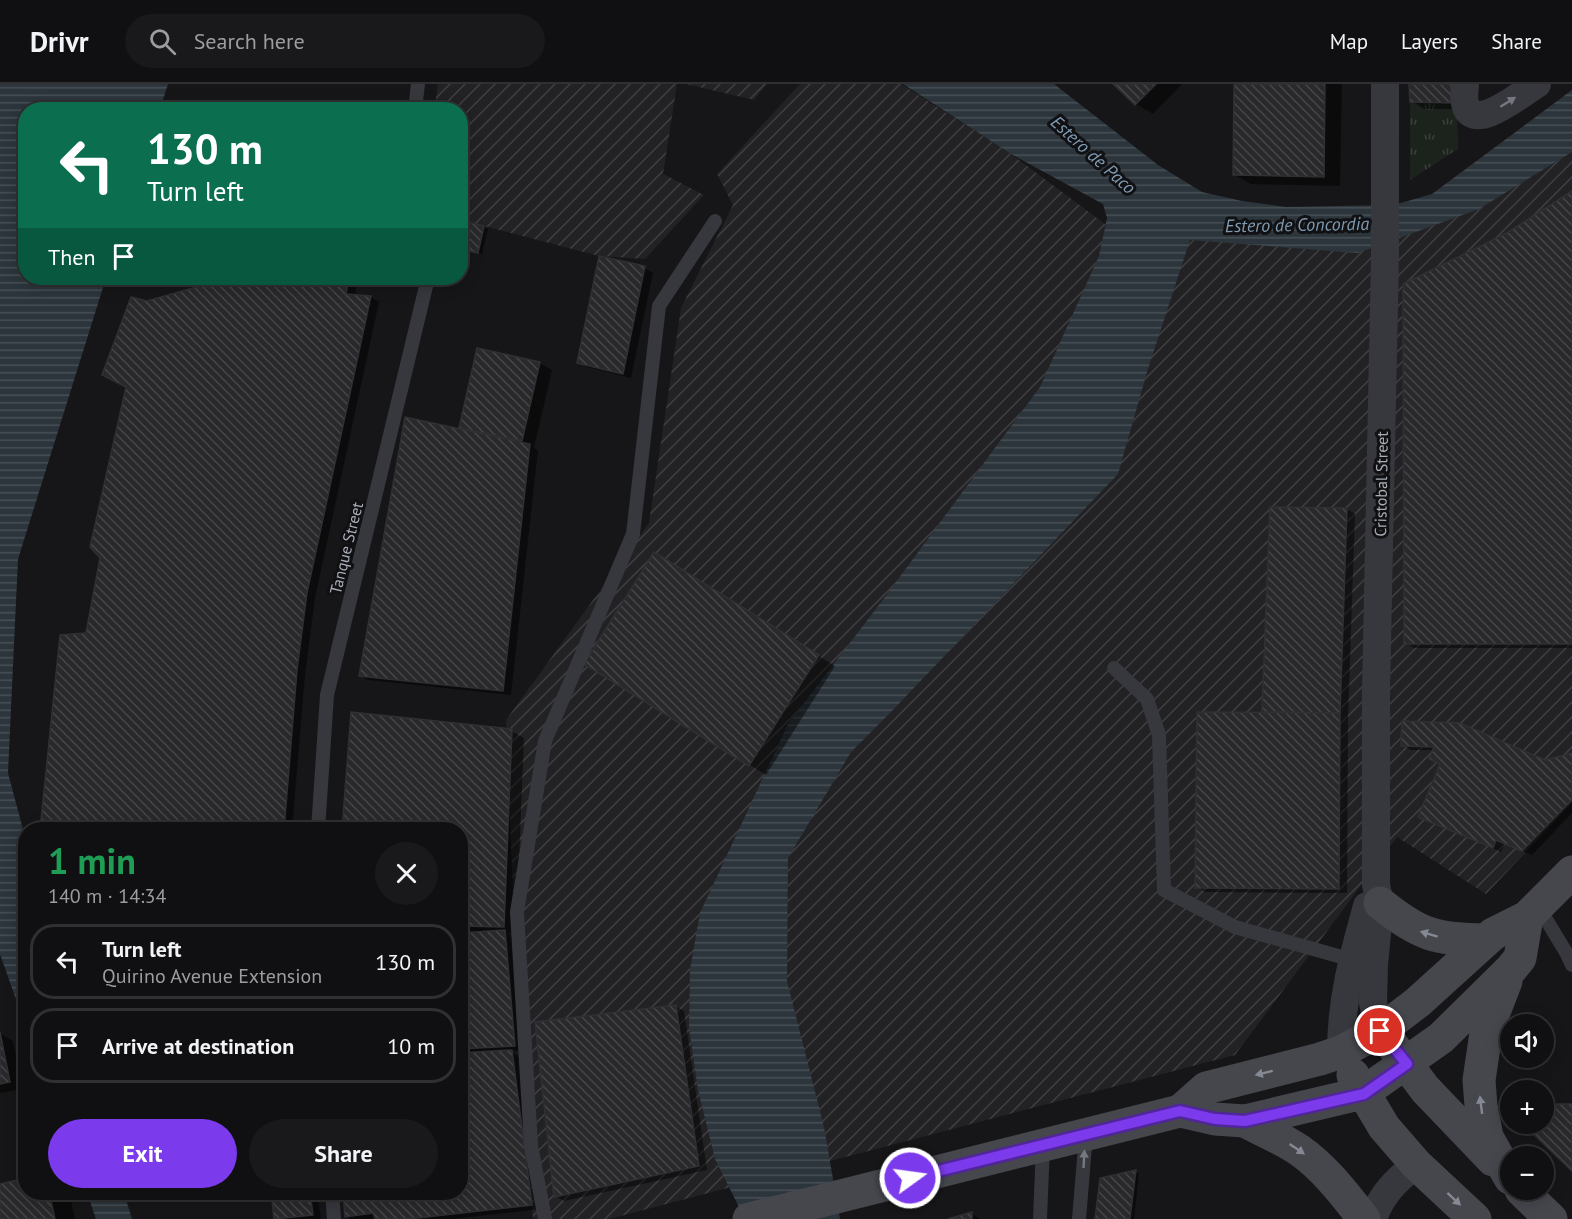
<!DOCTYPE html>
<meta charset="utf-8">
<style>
body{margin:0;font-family:"PT Sans",sans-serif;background:#19191b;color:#f1f3f6;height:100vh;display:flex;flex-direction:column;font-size:22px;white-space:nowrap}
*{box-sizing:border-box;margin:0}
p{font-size:20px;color:#9c9d9f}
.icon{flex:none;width:33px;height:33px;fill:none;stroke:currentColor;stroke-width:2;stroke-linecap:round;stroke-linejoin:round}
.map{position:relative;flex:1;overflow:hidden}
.panel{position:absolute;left:18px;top:738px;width:450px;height:378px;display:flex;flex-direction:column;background:#101012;border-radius:24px;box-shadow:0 3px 15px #0003,0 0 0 2px #303032}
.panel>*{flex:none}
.banner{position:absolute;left:18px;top:18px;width:450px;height:183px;border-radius:24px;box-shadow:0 3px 15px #0003,0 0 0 2px #303032;background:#0b6e4f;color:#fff;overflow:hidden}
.buttons{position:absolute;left:1500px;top:930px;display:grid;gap:12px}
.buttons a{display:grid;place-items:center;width:54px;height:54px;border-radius:50%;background:#101012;box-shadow:0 3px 15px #0003,0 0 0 2px #303032;font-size:30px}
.pin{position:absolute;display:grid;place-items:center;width:51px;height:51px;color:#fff;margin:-26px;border:3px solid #fff;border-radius:50%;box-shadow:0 2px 6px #0007}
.me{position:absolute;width:66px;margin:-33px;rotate:76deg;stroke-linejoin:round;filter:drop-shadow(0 0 4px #0008)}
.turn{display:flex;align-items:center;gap:21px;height:126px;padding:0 30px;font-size:27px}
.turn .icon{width:78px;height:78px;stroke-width:2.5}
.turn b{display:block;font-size:42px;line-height:51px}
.then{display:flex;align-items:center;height:57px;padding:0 30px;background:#0003;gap:12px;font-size:22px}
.round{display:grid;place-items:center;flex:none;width:63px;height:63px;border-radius:32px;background:#19191b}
.head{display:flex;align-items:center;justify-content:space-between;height:102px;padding:0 30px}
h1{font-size:36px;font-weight:700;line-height:45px;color:#1e9e55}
.action{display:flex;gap:12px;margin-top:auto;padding:12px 30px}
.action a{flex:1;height:69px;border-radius:36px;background:#7c3aed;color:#fff;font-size:24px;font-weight:700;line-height:69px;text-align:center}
.action a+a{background:#19191b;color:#f1f3f6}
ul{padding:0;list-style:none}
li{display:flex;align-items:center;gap:18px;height:75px;margin:0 12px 9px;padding:0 18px;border:3px solid #303032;border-radius:24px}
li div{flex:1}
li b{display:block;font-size:22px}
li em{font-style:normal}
header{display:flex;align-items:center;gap:36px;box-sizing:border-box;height:84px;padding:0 30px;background:#101012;border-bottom:2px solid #303032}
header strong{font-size:28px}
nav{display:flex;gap:33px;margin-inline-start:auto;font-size:21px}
.search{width:420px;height:54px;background:#19191b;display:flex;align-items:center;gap:15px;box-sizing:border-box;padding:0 21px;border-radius:33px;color:#9c9d9f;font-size:22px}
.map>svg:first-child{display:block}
.industrial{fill:url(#industrial-furrows)}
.park{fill:url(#park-tufts)}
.water{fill:url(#water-rules)}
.shadow{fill:#0007}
.building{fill:url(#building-back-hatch);stroke:#303034;stroke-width:1.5}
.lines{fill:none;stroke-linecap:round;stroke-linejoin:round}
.lane{stroke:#37383d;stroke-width:14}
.street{stroke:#37383d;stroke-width:28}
.secondary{stroke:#45474d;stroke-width:33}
.oneway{fill:#757881}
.oneway2{fill:#858993}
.route-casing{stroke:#51269a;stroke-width:15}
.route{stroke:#7c3aed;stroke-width:10}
.labels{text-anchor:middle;stroke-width:6;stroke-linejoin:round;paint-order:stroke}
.street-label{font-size:16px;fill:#a8adb8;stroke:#111113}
.water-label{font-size:18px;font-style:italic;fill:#7f9bb3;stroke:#111113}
</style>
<header>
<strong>Drivr</strong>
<div class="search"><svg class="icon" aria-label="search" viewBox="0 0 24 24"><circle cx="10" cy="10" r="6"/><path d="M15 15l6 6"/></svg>Search here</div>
<nav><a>Map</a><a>Layers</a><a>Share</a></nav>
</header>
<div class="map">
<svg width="1572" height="1135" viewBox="0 0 1572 1135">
<defs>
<pattern id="industrial-furrows" width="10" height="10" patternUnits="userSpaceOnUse" patternTransform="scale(1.5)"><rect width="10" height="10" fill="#222225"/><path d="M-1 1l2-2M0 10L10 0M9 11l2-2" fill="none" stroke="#3f3f43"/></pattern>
<pattern id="park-tufts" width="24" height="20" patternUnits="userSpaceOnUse" patternTransform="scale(1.5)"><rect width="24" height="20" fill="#1c231d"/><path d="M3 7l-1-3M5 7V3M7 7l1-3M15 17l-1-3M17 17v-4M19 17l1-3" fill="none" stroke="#3a403c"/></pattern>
<pattern id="water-rules" width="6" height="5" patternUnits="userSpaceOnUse" patternTransform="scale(1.5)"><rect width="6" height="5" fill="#2c353c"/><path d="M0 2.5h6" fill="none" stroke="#485056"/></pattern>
<pattern id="building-back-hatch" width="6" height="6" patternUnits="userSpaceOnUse" patternTransform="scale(1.5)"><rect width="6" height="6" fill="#29292c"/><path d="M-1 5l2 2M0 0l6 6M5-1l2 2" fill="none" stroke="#454548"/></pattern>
</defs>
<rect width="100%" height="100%" fill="#161618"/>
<g class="industrial">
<path d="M438,0H677L663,90L704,111L645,175L599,172L461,136L460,26H434Z"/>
<path d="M686,0H767L754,16Z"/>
<path d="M800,0H901L1011,70L1128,157L1204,156L1479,125L1572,68V719L1486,810L1397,753L1235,971L609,1135H533L520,981L506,636L649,439L681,224L733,121L717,90Z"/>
</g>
<path class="park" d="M1410,18L1457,19L1458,65L1410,96Z"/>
<g class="water">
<path d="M0,0H168L160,25L26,26V194H106L18,475L8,689L25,753V941L0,870Z"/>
<path d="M903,0H1054L1158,81L1202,108L1242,117L1286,123L1394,121L1432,110L1572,6V68L1479,125L1358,169L1190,156L1147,288L1118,390L889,630L851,668L788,774L787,897L824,1043L840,1135H745L715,1075L698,1006L689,944L690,886L700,829L788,640L885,513L1040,303L1099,172L1107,134L1103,120L1011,70Z"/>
<path d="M87,1109H124L132,1135H96Z"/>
</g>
<g class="shadow">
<path d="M1115,0H1182L1153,30L1136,20Z"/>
<path d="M1236,0H1342L1340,102L1251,100L1234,91Z"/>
<path d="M1411,0L1469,25H1424L1411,17Z"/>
<path d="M1572,109V564H1414L1406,559L1505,152Z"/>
<path d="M460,138L488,145L482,170L460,165Z"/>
<path d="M644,184L653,189L631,294L587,283L579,278Z"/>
<path d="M233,194H358L355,212L371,213L379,218L315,514L305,591L292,746H42L87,550L147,219Z"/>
<path d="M539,279L552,286L534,364L538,366L511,611L368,596L360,592L469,347L461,343Z"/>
<path d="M1272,424L1347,425L1355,430L1348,634L1347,809L1205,808L1197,803L1263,630Z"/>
<path d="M671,480L835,582L766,691L750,681Z"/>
<path d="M1403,639L1545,678L1572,670V729L1532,771L1505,760L1501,768L1428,737L1419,732L1441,681L1434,666H1411L1402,661Z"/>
<path d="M511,647L524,654L516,850L507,849L513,853L522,966L510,967L520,973L540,1125L453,1135H350L346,1133L460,1108V851L467,850V848H460V746Z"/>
<path d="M675,922L684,927L707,1086L564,1117L555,1112Z"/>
<path d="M0,949L13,957L22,1005L0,1009Z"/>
<path d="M1136,1088L1139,1090L1134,1135H1097Z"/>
<path d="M0,1101L26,1108H69L75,1135H0Z"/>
<path d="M272,1108H317L321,1135H276Z"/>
<path d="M972,1130L980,1135H954Z"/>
</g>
<g class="building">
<path d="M1113,0H1156L1135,21Z"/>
<path d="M1234,0H1325L1324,93L1233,91Z"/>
<path d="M1409,0H1457V19L1410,18Z"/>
<path d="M1572,107V560H1404L1403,200L1505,150Z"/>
<path d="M460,136L484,142L478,169L460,165Z"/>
<path d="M599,172L645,182L623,290L577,279Z"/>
<path d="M228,194H349L346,210L371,212L307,509L297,586L284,746H40L60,551L86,549L100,474L90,463L126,303L102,291L131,213L147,217Z"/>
<path d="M477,264L540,278L522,357L459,344Z"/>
<path d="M405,333L530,360L503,607L359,592Z"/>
<path d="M1270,423L1347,424L1340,629L1262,628Z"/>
<path d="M654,468L819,571L749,682L584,580Z"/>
<path d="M351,628L512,645L504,843L460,842V746H342Z"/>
<path d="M1197,628L1340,629L1339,805L1195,804Z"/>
<path d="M1402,637L1460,639L1545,676L1572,669V716L1522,767L1496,756L1493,764L1418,733L1440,680L1429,675L1434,663L1401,662Z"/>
<path d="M505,846L515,962L460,965V849Z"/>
<path d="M676,921L699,1082L554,1113L535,938Z"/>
<path d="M0,948L10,998L0,1000Z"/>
<path d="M512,966L532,1121L409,1135H375L373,1129L345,1133L343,1108H460V969Z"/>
<path d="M1557,1020H1572V1087L1530,1047L1537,1040H1544V1033Z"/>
<path d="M1136,1086L1130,1135H1095L1100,1094Z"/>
<path d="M26,1094V1108H49L55,1135H0V1100Z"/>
<path d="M271,1108H310L313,1131L274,1135Z"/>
<path d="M972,1128V1135H948Z"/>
</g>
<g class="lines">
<g class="lane">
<path d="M415,26L418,0"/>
<path d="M1114,584L1147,615L1159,651L1164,806L1235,843L1356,877"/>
<path d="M318,746L327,611L428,194"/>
<path d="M1538,822L1567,870L1572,881"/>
<path d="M332,1108L334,1135"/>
<path d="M545,1135L531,1061L517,828L545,657L633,450L659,222L715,137"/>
<path d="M1040,1135L1043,1061"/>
<path d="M1079,1135L1086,1050"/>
</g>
<g class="street">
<path d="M1465,0C1465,6 1463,13 1465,19C1471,52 1522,9 1537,0"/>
<path d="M1380,947L1373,919L1374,881L1380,819L1376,801V607L1385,172V0"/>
<path d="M1341,968C1341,916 1353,872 1367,822"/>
<path d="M1373,1135C1381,1110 1397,1096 1416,1080"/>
</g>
<g class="secondary">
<path d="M1380,819C1419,851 1437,856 1486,856"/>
<path d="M1506,897L1486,949L1479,996L1481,1022L1487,1053L1510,1094"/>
<path d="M1393,962L1425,1005L1493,1076"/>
<path d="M1353,991L1384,1043L1416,1080L1475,1135"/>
<path d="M1180,1027L1206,1004L1320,975L1341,968L1380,947L1418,918L1493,850L1527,833L1572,788"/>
<path d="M1245,1037C1263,1047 1283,1055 1299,1066C1325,1084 1345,1111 1364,1135"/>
<path d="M1521,1106L1551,1135"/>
<path d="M749,1135L1180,1027L1215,1035L1245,1037L1363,1009L1441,954L1511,885L1520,874L1527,833"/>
</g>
</g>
<defs><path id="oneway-solid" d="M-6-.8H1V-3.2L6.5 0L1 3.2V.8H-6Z" transform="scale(1.5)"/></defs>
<g class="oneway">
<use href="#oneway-solid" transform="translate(1508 18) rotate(-32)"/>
<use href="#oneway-solid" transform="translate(1084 1075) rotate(-87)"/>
</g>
<g class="oneway2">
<use href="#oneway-solid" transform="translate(1429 850) rotate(-163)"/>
<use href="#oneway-solid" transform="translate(1264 989) rotate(166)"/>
<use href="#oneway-solid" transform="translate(1481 1021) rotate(-97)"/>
<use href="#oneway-solid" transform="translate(1297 1065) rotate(34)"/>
<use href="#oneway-solid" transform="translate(1454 1115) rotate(43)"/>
</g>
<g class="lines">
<g class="route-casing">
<path id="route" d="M910,1094L1180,1027L1215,1035L1245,1037L1364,1010L1407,980L1380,947"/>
</g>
<use href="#route" class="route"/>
</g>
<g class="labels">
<g class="street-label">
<text transform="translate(1381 400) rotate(-89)" y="6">Cristobal Street</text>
<text transform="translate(346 464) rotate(-76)" y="6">Tanque Street</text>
</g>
<g class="water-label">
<text transform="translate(1093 71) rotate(42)" y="6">Estero de Paco</text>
<text transform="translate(1297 141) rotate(-1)" y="6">Estero de Concordia</text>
</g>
</g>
</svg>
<div class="buttons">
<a><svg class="icon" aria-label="sound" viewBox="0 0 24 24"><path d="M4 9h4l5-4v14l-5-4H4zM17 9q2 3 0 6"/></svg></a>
<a>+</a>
<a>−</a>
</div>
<div class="pin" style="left:1380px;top:947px;background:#d93025"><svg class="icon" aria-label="arrive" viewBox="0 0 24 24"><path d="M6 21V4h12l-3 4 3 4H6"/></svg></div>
<svg class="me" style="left:910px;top:1094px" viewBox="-20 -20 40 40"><circle r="17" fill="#7c3aed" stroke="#fff" stroke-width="3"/><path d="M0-11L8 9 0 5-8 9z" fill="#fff"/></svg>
<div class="banner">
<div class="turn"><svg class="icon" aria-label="left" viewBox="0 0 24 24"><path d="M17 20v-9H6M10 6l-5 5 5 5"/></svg><div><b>130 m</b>Turn left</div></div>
<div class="then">Then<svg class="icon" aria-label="arrive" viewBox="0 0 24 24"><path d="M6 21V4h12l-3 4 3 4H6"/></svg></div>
</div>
<section class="panel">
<div class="head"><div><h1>1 min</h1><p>140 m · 14:34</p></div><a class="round"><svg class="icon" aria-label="close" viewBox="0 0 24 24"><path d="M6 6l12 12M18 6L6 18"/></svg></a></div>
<ul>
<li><svg class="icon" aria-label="left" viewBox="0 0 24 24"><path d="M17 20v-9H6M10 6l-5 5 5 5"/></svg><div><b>Turn left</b><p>Quirino Avenue Extension</p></div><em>130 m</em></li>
<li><svg class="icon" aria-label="arrive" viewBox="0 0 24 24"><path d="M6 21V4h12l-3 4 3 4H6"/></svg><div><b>Arrive at destination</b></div><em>10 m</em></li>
</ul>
<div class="action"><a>Exit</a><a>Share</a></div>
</section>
</div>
